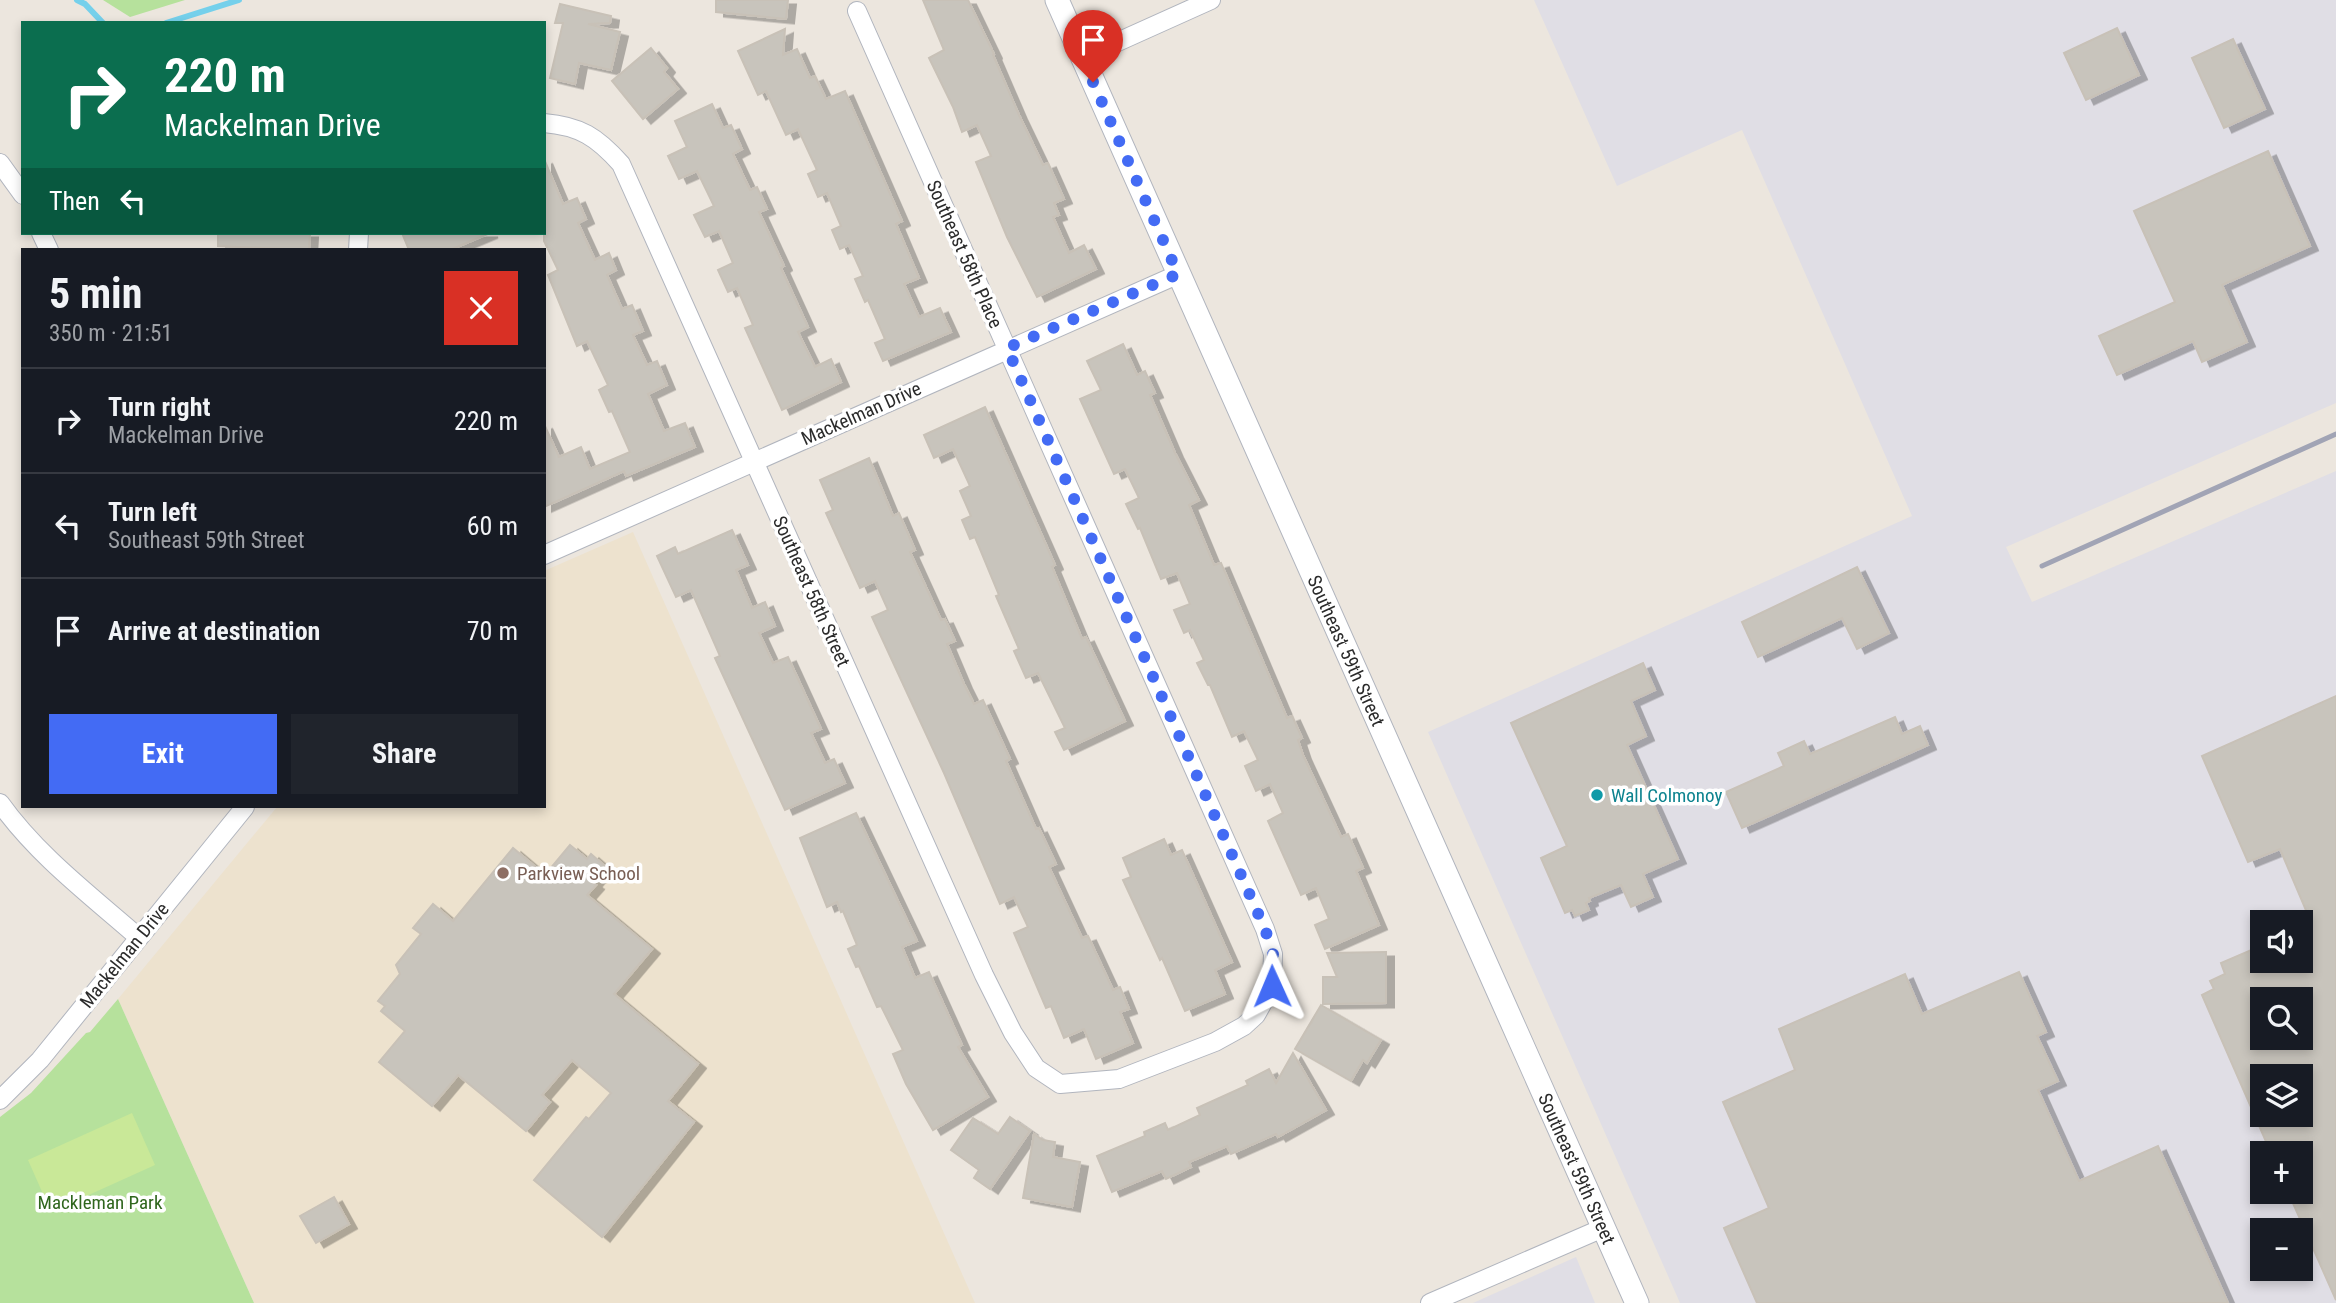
<!DOCTYPE html>
<meta charset="utf-8">
<style>
body{margin:0;font-family:"Roboto Condensed",sans-serif;background:#20242c;color:#f1f3f6;height:100vh;display:flex;flex-direction:column;font-size:26px;white-space:nowrap}
*{box-sizing:border-box;margin:0}
p{font-size:23px;color:#9ea1a6}
.icon{flex:none;width:38px;height:38px;fill:none;stroke:currentColor;stroke-width:2;stroke-linecap:round;stroke-linejoin:round}
.map{position:relative;flex:1;overflow:hidden}
.drawer{position:absolute;left:21px;top:248px;width:525px;height:560px;display:flex;flex-direction:column;background:#171b24;border-radius:0px;box-shadow:0 4px 10px #0003}
.drawer>*{flex:none}
.top-card{position:absolute;left:21px;top:21px;width:525px;height:214px;border-radius:0px;box-shadow:0 4px 10px #0003;background:#0b6e4f;color:#fff;overflow:hidden}
.controls{position:absolute;left:2250px;top:910px;display:grid;gap:14px}
.controls a{display:grid;place-items:center;width:63px;height:63px;border-radius:0px;background:#171b24;box-shadow:0 4px 10px #0003;font-size:35px}
.pin{position:absolute;display:grid;place-items:center;width:60px;height:60px;color:#fff;margin:-72px -30px;border-radius:50% 50% 50% 0;rotate:-45deg;box-shadow:0 0 7px #0007}
.pin .icon{rotate:45deg}
.me{position:absolute;width:77px;margin:-38px;rotate:359deg;stroke-linejoin:round;filter:drop-shadow(0 0 5px #0008)}
.turn{display:flex;align-items:center;gap:24px;height:147px;padding:0 28px;font-size:32px}
.turn .icon{width:91px;height:91px;stroke-width:2.5}
.turn b{display:block;font-size:49px;line-height:60px}
.then{display:flex;align-items:center;height:66px;padding:0 28px;background:#0003;gap:14px;font-size:26px}
.round{display:grid;place-items:center;flex:none;width:74px;height:74px;border-radius:0px;background:#20242c}
.head{display:flex;align-items:center;justify-content:space-between;height:119px;padding:0 28px}
h1{font-size:42px;font-weight:700;line-height:52px}
.button{display:flex;gap:14px;margin-top:auto;padding:14px 28px}
.button a{flex:1;height:80px;border-radius:0px;background:#436bf4;color:#fff;font-size:28px;font-weight:700;line-height:80px;text-align:center}
.button a+a{background:#20242c;color:#f1f3f6}
ul{padding:0;list-style:none}
li{display:flex;align-items:center;gap:21px;height:105px;padding:0 28px;border-top:2px solid #363941}
li div{flex:1}
li b{display:block;font-size:26px}
li em{font-style:normal}
.map>svg:first-child{display:block}
.industrial{fill:#e0dee5;fill-rule:evenodd}
.education{fill:#ede2ce}
.green{fill:#b6e19c}
.pitch{fill:#c9e898}
.lines{fill:none;stroke-linecap:round;stroke-linejoin:round}
.stream{stroke:#75d0eb;stroke-width:6}
.building{fill:#c8c4bc;stroke:#c8c1b7;stroke-width:2;fill-rule:evenodd;filter:url(#shadow)}
.street-casing{stroke:#b1b5be;stroke-width:20}
.secondary-casing{stroke:#b1b5be;stroke-width:25}
.street{stroke:#fff;stroke-width:18}
.secondary{stroke:#fff;stroke-width:23}
.rail{stroke:#a1a4b5;stroke-width:5}
.route{stroke:#436bf4;stroke-width:12;stroke-dasharray:0 21.6}
.culture-dot{fill:#0f9aa8;stroke:#fff;stroke-width:2.5}
.education-dot{fill:#8d6e63;stroke:#fff;stroke-width:2.5}
.labels{text-anchor:middle;stroke-width:7;stroke-linejoin:round;paint-order:stroke}
.street-label{font-size:19px;fill:#2b2b2b;stroke:#fff}
.culture-label{font-size:19px;fill:#0d838f;stroke:#fff;text-anchor:start}
.education-label{font-size:19px;fill:#785e54;stroke:#fff;text-anchor:start}
.park-label{font-size:19px;fill:#2f661d;stroke:#fff}
</style>
<div class="map">
<svg width="2336" height="1303" viewBox="0 0 2336 1303">
<defs>
<filter id="shadow"><feDropShadow dx="8" dy="4.5" stdDeviation="0" flood-color="#0004"/></filter>
</defs>
<rect width="100%" height="100%" fill="#ece6de"/>
<g class="industrial">
<path d="M1534,0H2336V403L2006,547L2032,602L2336,471V1303H1680L1428,732L1912,516L1742,130L1617,186ZM2263,922H2301V961H2263ZM2263,999H2301V1038H2263ZM2263,1076H2301V1115H2263ZM2263,1153H2301V1192H2263ZM2263,1230H2301V1269H2263Z"/>
<path d="M1576,1257L1595,1303H1473Z"/>
</g>
<path class="education" d="M633,532L975,1303H254L118,999L277,807H544V571Z"/>
<g class="green">
<path d="M103,0H185L130,17Z"/>
<path d="M118,999L254,1303H0V1117L31,1093L86,1033L90,1032Z"/>
</g>
<path class="pitch" d="M132,1113L155,1165L51,1212L28,1160Z"/>
<g class="lines">
<g class="stream">
<path d="M77,0L85,4L103,23"/>
<path d="M166,23L239,0"/>
</g>
</g>
<g class="building">
<path d="M716,0H788L786,19L716,12Z"/>
<path d="M923,0H968L994,54L993,55L1019,115L1043,165L1048,163L1064,199L1054,203L1059,215L1053,217L1069,253L1084,245L1096,269L1037,297L1007,237L976,162L991,156L977,125L962,132L953,107L929,58L944,50Z"/>
<path d="M560,4L611,16L610,23L588,24L620,32L611,70L579,63L575,84L550,78L563,23H555Z"/>
<path d="M2117,28L2139,75L2086,100L2064,53Z"/>
<path d="M785,29L783,55L797,49L810,78L815,76L826,99L845,91L902,221L896,224L919,278L904,284L919,317L940,308L951,332L883,361L875,343L885,339L868,300L865,302L855,279L863,276L849,245L840,249L832,230L841,226L827,193L818,197L808,174L817,170L798,129L786,135L766,91L758,95L738,51Z"/>
<path d="M2233,39L2265,109L2224,128L2192,58Z"/>
<path d="M651,48L667,68L664,72L678,89L643,119L612,81Z"/>
<path d="M712,104L723,128L731,125L742,149L733,154L750,190L757,187L767,209L759,212L784,266L781,268L808,327L798,332L815,367L831,359L841,382L782,410L745,328L753,325L737,288L728,292L718,270L733,263L719,231L705,237L694,215L714,206L697,171L679,179L668,156L687,147L675,121Z"/>
<path d="M2268,151L2310,246L2222,285L2247,342L2202,362L2193,341L2117,375L2099,336L2175,302L2134,211Z"/>
<path d="M544,159L563,204L577,198L586,219L578,223L595,260L609,253L616,270L607,275L622,309L632,305L643,331L633,335L647,365L657,361L667,385L648,394L664,431L685,423L695,447L626,476L624,471L544,507V424L559,457L581,447L590,469L630,452L612,411L609,412L599,390L608,385L587,341L577,346L548,275L558,270L544,241Z"/>
<path d="M218,233H310L309,250L218,246Z"/>
<path d="M402,233H490L450,250H409Z"/>
<path d="M1123,344L1137,375L1145,371L1155,393L1150,395L1175,453L1199,500L1189,505L1214,565L1221,563L1287,718L1292,716L1302,738L1298,740L1303,755L1341,837L1348,834L1363,868L1356,871L1379,925L1325,949L1315,925L1329,919L1316,888L1301,895L1268,821L1283,813L1270,784L1256,791L1245,766L1258,760L1244,731L1232,737L1210,685H1208L1197,663L1204,660L1190,630L1184,633L1174,610L1190,604L1177,573L1161,579L1140,528L1138,529L1126,504L1139,498L1125,469L1114,474L1080,399L1101,390L1087,361Z"/>
<path d="M985,407L1055,565L1052,567L1082,639L1086,637L1125,721L1064,750L1055,732L1065,728L1038,673L1026,678L1014,651L1019,649L996,596L999,595L975,537L970,539L962,520L971,516L960,491L970,486L953,449L934,458L924,435Z"/>
<path d="M869,458L893,516L899,513L915,550L910,552L941,620L945,619L955,641L947,644L964,684L974,704L983,700L1010,759L1006,761L1036,829L1039,828L1056,864L1049,867L1082,938L1088,936L1113,990L1120,987L1129,1009L1120,1012L1133,1043L1096,1059L1084,1029L1064,1038L1051,1006L1046,1008L1014,933L1028,927L1014,897L1000,904L944,773L872,617L888,610L875,581L860,588L826,513L833,510L820,480Z"/>
<path d="M732,530L748,565L736,570L752,608L765,602L775,626L759,633L773,663L788,657L821,729L811,733L825,763L834,759L845,783L785,810L715,658L720,656L691,590L676,597L657,556L675,547L678,554Z"/>
<path d="M1857,567L1889,633L1857,649L1842,618L1758,657L1742,622Z"/>
<path d="M1643,663L1655,690L1631,701L1646,736L1627,745L1678,859L1643,874L1653,897L1631,907L1621,885L1589,898L1590,901L1586,903L1589,910L1575,916L1572,910L1565,913L1541,858L1567,846L1511,723Z"/>
<path d="M2336,696V1300L2288,1192H2301V1153H2271L2202,995L2214,989L2210,981L2225,974L2221,963L2263,945V961H2301V927L2311,922L2280,849L2248,862L2202,756ZM2263,999H2301V1038H2263ZM2263,1076H2301V1115H2263Z"/>
<path d="M1895,717L1902,734L1920,726L1928,745L1742,828L1726,792L1784,766L1778,753L1804,741L1810,754Z"/>
<path d="M856,813L917,941L902,947L915,978L929,972L962,1045L958,1047L988,1097L933,1130L906,1084L893,1054L903,1050L881,1006L877,1007L859,966L856,967L848,949L857,945L843,911L841,912L837,902L827,907L800,838Z"/>
<path d="M1164,839L1171,855L1182,850L1232,962L1215,970L1225,994L1185,1011L1162,958L1160,960L1123,880L1131,877L1123,858Z"/>
<path d="M570,845L587,859L591,854L606,867L593,883L596,885L587,895L652,949L614,994L698,1064L668,1101L694,1122L602,1237L534,1180L586,1117L589,1119L611,1093L572,1060L542,1095L550,1102L526,1131L458,1075L432,1106L379,1062L405,1031L381,1011L385,1006L378,1001L400,974L396,965L421,934L413,928L433,904L453,921L513,848L545,875Z"/>
<path d="M1386,952V1003L1323,1004V977H1337L1327,953Z"/>
<path d="M2019,972L2046,1032L2037,1036L2058,1081L2038,1090L2079,1181L2158,1146L2228,1303H1757L1724,1228L1769,1208L1723,1102L1795,1070L1779,1029L1905,974L1922,1014Z"/>
<path d="M1321,1005L1381,1040L1367,1063L1363,1060L1351,1081L1295,1049Z"/>
<path d="M1293,1053L1326,1110L1278,1137L1276,1134L1231,1154L1227,1146L1189,1162L1191,1167L1166,1179L1162,1171L1112,1192L1097,1156L1145,1136L1144,1132L1165,1123L1168,1130L1200,1115L1197,1108L1248,1085L1246,1081L1269,1069L1276,1083Z"/>
<path d="M1010,1117L1030,1131L990,1189L974,1178L979,1170L951,1150L973,1118L998,1134Z"/>
<path d="M1034,1134L1043,1140L1055,1142L1053,1157L1080,1162L1072,1207L1023,1198Z"/>
<path d="M334,1197L349,1224L316,1243L300,1216Z"/>
</g>
<g class="lines">
<g class="street-casing">
<g id="street">
<path d="M1082,58L1211,0"/>
<path d="M544,123C580,126 597,137 621,164L984,975L1013,1033L1036,1068L1060,1084L1119,1079L1215,1042L1244,1026L1256,1015L1272,986L1273,954L1265,929L857,11"/>
<path d="M0,163L23,195"/>
<path d="M41,233L49,250"/>
<path d="M358,250L359,233"/>
<path d="M544,555L1179,274"/>
<path d="M0,803C37,855 90,895 138,937"/>
<path d="M0,1100L40,1060L245,807"/>
<path d="M1430,1303L1603,1228"/>
</g>
</g>
<g class="secondary-casing">
<g id="secondary">
<path id="s1" d="M1057,0L1637,1303"/>
</g>
</g>
<use href="#street" class="street"/>
<use href="#secondary" class="secondary"/>
<path class="rail" d="M2042,566L2336,434"/>
</g>
<g class="lines">
<path class="route" d="M1093,82L1178,274L1007,348L1265,929L1273,954L1272,986"/>
</g>
<circle class="culture-dot" cx="1597" cy="795" r="7"/>
<circle class="education-dot" cx="503" cy="873" r="7"/>
<g class="labels">
<g class="street-label">
<text transform="translate(965 254) rotate(66)" y="7">Southeast 58th Place</text>
<text transform="translate(861 413) rotate(-24)" y="7">Mackelman Drive</text>
<text transform="translate(812 591) rotate(66)" y="7">Southeast 58th Street</text>
<text dy="7" stroke="none"><textPath href="#s1" startOffset="712">Southeast 59th Street</textPath></text>
<text transform="translate(124 955) rotate(-51)" y="7">Mackelman Drive</text>
<text dy="7" stroke="none"><textPath href="#s1" startOffset="1279">Southeast 59th Street</textPath></text>
</g>
<g class="culture-label">
<text x="1611" y="802">Wall Colmonoy</text>
</g>
<g class="education-label">
<text x="517" y="880">Parkview School</text>
</g>
<g class="park-label">
<text x="100" y="1209">Mackleman Park</text>
</g>
</g>
</svg>
<div class="controls">
<a><svg class="icon" aria-label="sound" viewBox="0 0 24 24"><path d="M4 9h4l5-4v14l-5-4H4zM17 9q2 3 0 6"/></svg></a>
<a><svg class="icon" aria-label="search" viewBox="0 0 24 24"><circle cx="10" cy="10" r="6"/><path d="M15 15l6 6"/></svg></a>
<a><svg class="icon" aria-label="layers" viewBox="0 0 24 24"><path d="M12 4l9 5-9 5-9-5zM3 14l9 5 9-5"/></svg></a>
<a>+</a>
<a>−</a>
</div>
<div class="pin" style="left:1093px;top:82px;background:#d93025"><svg class="icon" aria-label="arrive" viewBox="0 0 24 24"><path d="M6 21V4h12l-3 4 3 4H6"/></svg></div>
<svg class="me" style="left:1272px;top:986px" viewBox="-20 -20 40 40"><path d="M0-17L14 15 0 8-14 15z" fill="#436bf4" stroke="#fff" stroke-width="4"/></svg>
<div class="top-card">
<div class="turn"><svg class="icon" aria-label="right" viewBox="0 0 24 24"><path d="M7 20v-9h11M14 6l5 5-5 5"/></svg><div><b>220 m</b>Mackelman Drive</div></div>
<div class="then">Then<svg class="icon" aria-label="left" viewBox="0 0 24 24"><path d="M17 20v-9H6M10 6l-5 5 5 5"/></svg></div>
</div>
<section class="drawer">
<div class="head"><div><h1>5 min</h1><p>350 m · 21:51</p></div><a class="round" style="background:#d93025;color:#fff"><svg class="icon" aria-label="close" viewBox="0 0 24 24"><path d="M6 6l12 12M18 6L6 18"/></svg></a></div>
<ul>
<li><svg class="icon" aria-label="right" viewBox="0 0 24 24"><path d="M7 20v-9h11M14 6l5 5-5 5"/></svg><div><b>Turn right</b><p>Mackelman Drive</p></div><em>220 m</em></li>
<li><svg class="icon" aria-label="left" viewBox="0 0 24 24"><path d="M17 20v-9H6M10 6l-5 5 5 5"/></svg><div><b>Turn left</b><p>Southeast 59th Street</p></div><em>60 m</em></li>
<li><svg class="icon" aria-label="arrive" viewBox="0 0 24 24"><path d="M6 21V4h12l-3 4 3 4H6"/></svg><div><b>Arrive at destination</b></div><em>70 m</em></li>
</ul>
<div class="button"><a>Exit</a><a>Share</a></div>
</section>
</div>
